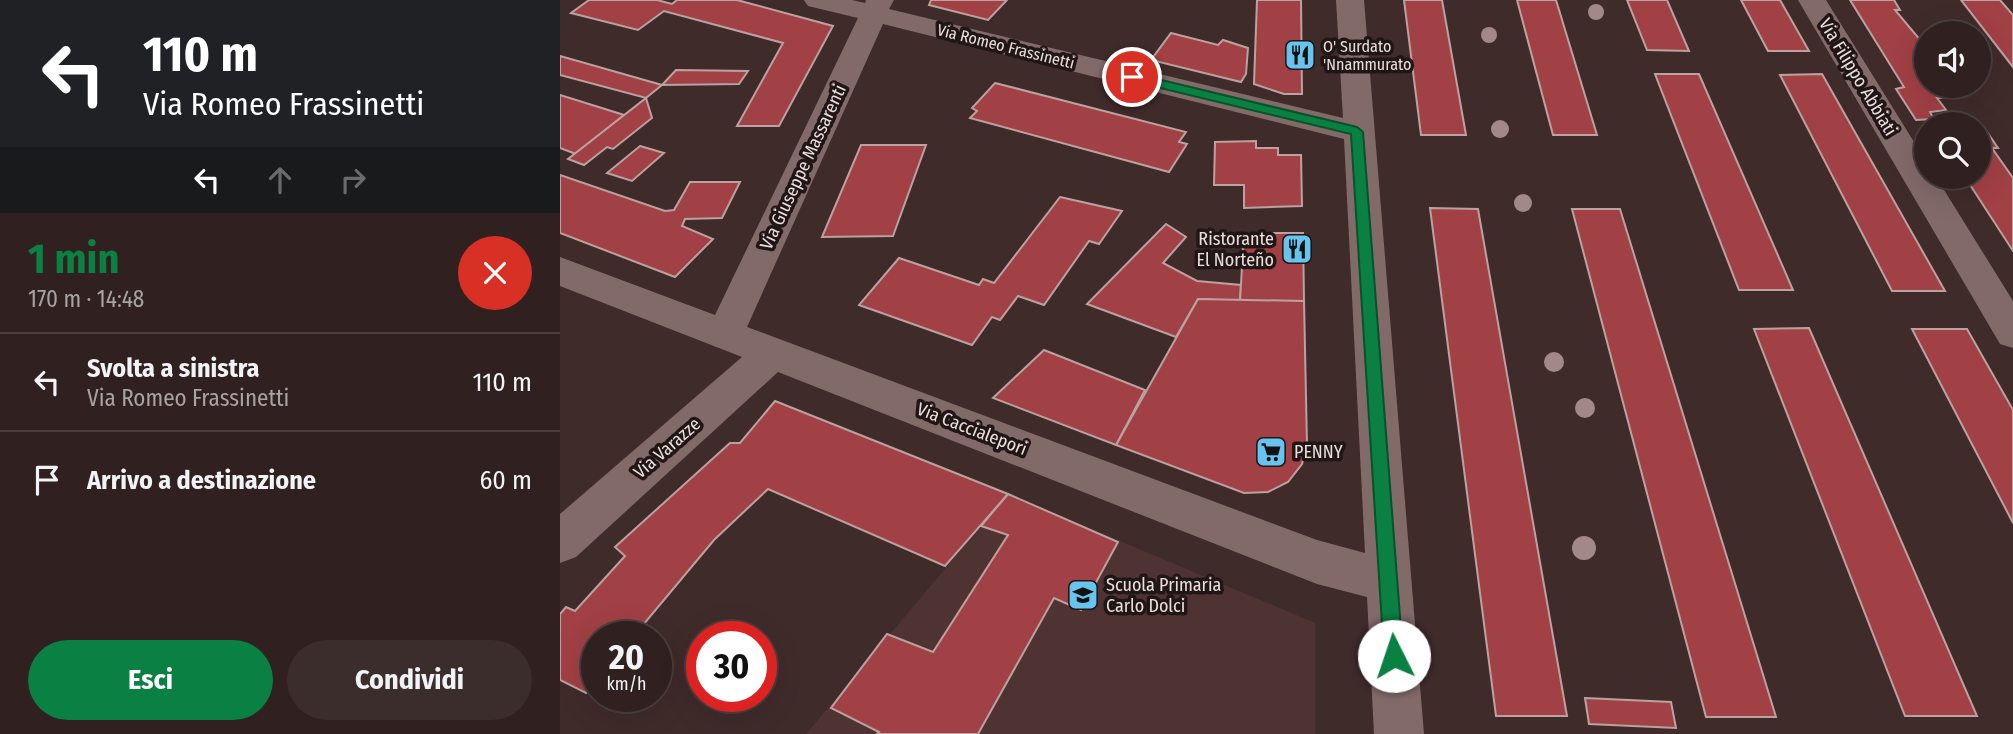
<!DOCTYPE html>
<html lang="it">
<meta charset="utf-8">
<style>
body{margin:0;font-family:"Fira Sans Condensed",sans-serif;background:#3c2d2d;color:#f1f3f6;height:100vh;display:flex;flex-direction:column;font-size:26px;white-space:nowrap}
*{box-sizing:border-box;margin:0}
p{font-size:23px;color:#a8a3a5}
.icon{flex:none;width:38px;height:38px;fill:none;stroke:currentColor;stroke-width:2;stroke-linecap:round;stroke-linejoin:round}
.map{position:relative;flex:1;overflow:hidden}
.panel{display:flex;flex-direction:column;background:#302020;width:560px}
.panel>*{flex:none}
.guide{background:#202124;color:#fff;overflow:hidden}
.fabs{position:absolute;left:1354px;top:21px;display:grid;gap:14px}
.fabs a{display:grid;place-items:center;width:77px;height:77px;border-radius:50%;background:#302020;box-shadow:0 7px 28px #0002,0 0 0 2px #4b3e3e;font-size:35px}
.speed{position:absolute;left:21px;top:621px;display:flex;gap:14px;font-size:35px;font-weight:700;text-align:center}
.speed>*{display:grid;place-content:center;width:91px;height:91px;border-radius:50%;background:#302020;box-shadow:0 7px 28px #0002,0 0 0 2px #4b3e3e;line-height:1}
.speed small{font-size:18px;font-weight:400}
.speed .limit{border:10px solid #d22;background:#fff;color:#111}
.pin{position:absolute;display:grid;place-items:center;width:60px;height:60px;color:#fff;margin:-30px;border:4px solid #fff;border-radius:50%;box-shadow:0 2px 7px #0007}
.me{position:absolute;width:77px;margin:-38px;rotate:356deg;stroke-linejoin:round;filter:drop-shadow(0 0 5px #0008)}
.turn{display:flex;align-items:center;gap:24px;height:147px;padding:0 28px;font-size:32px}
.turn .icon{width:91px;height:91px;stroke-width:2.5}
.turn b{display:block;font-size:49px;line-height:60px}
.lanes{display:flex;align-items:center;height:66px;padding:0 28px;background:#0003;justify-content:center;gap:35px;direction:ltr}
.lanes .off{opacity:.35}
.round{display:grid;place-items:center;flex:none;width:74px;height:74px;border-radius:37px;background:#3c2d2d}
.headline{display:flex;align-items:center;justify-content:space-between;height:119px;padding:0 28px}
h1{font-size:42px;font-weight:700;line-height:52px;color:#0b8043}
.button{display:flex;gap:14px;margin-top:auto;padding:14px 28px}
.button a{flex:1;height:80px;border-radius:42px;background:#0b8043;color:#fff;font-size:28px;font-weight:700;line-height:80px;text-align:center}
.button a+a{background:#3c2d2d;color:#f1f3f6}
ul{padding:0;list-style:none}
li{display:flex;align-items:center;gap:21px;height:98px;padding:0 28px;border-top:2px solid #4b3e3e}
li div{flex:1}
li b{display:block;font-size:26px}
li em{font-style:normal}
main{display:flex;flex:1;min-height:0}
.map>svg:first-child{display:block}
.built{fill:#4f3333}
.building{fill:#a14045;stroke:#bba1a0;stroke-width:2}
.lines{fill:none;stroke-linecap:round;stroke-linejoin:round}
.minor{fill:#826a69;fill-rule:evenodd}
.tree{fill:#a28888}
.route{fill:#0b8043;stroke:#07532c;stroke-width:2}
.labels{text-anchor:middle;stroke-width:7;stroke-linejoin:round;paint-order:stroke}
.far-street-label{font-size:16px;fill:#ecdedd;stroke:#201616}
.far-poi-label{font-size:16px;fill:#ecdedd;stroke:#201616;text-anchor:start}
.street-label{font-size:18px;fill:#ecdedd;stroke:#201616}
.poi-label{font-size:18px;fill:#ecdedd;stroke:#201616;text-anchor:start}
</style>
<main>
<section class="panel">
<div class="guide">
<div class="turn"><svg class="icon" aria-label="left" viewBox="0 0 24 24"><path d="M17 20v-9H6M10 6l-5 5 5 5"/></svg><div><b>110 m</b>Via Romeo Frassinetti</div></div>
<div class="lanes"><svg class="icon" aria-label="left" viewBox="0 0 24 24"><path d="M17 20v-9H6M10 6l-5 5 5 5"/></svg><svg class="icon off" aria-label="ahead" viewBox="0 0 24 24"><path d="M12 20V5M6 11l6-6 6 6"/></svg><svg class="icon off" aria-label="right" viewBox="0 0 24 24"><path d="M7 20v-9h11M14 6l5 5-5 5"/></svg></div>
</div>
<div class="headline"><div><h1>1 min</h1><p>170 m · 14:48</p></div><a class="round" style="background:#d93025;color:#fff"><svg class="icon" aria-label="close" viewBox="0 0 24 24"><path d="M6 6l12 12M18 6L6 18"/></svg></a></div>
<ul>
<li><svg class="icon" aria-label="left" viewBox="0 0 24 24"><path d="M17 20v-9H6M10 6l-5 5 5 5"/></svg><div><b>Svolta a sinistra</b><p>Via Romeo Frassinetti</p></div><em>110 m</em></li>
<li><svg class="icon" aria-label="arrive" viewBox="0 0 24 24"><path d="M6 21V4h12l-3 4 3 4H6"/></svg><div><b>Arrivo a destinazione</b></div><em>60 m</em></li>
</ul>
<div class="button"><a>Esci</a><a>Condividi</a></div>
</section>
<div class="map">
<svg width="1453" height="734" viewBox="0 0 1453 734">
<rect width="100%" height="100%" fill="#402b2b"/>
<path class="built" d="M448,494L755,623V734H246Z"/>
<g class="building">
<path d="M29,0H97L112,4L117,0H177L273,26L219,126H177L223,43L104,11L78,30L11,13Z"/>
<path d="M371,0H447L428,20L369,5Z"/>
<path d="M697,0H741L742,94H724L694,84Z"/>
<path d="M844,0H882L906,135H861Z"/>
<path d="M957,0H996L1037,135H993Z"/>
<path d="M1067,0H1107L1129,51L1087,50Z"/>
<path d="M1181,0H1220L1249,51H1208Z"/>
<path d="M1290,0H1334L1340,10H1335L1367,48V53H1364L1367,57V86H1393L1401,97L1377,98L1386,110L1370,112L1374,119L1356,120L1336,89L1344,87Z"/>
<path d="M1401,0H1440L1453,15V67Z"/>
<path d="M611,33L658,45L663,40L688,48L686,74L681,82L591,60Z"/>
<path d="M0,56L102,85L86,98L0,75Z"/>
<path d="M116,70L188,71L179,84L102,85Z"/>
<path d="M1095,74H1139L1233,290H1179Z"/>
<path d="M1262,74L1385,291H1332L1220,75Z"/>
<path d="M435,83L626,132L619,142L627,144L609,172L410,118L417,111L412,108Z"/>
<path d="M0,95L64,115L16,154L0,148Z"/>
<path d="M86,98L92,118L53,149L47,147L24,165L8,159Z"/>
<path d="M1419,126H1423L1438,148H1432L1453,178V251L1405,177H1419Z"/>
<path d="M696,141V148H718V155H741L742,206L684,208V185H654L655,142Z"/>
<path d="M301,145H366L333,236L262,237Z"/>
<path d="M80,146L104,153L72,181L47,173Z"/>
<path d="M0,175L105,211L114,210L130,182H180L162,218L125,219L122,226L153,239L115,277L0,233Z"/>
<path d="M500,197L562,211L539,244L529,241L484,305L458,296L440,320L432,317L412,345L299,305L339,258L419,285L423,279L434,283Z"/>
<path d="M870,208L918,209L1007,716H936Z"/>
<path d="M1012,209H1060L1216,717H1146Z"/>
<path d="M606,224L626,237L603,263L637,281L681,285L680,301L638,299L616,337L527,304Z"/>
<path d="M684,233H743L744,301H680Z"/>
<path d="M638,299L744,301L747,445L742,464L728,482L708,492L684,493L556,445Z"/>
<path d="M1249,328L1417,716H1345L1194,329Z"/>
<path d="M1352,329H1407L1453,410V523Z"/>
<path d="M484,350L585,390L556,445L433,398Z"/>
<path d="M215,401L448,494L385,566L208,489L154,540L73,637H37V680L26,693L0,680V614L6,607L15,611L65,556L55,547L170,443H180Z"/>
<path d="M448,494L558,542L521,610L494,598L418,734H317L319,732L271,708L327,634L373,652L448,535L421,526Z"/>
<path d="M1025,698L1111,702L1116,728L1029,724Z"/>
</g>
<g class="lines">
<g class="minor">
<path d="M244,0H292L305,3L306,0H334L329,9L783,118L776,0H804L864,734H814L807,597L757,584L218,372L16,557L0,563V514L182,357L0,286V257L155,315L298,18L248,6ZM323,24L784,139L805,553L757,540L187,327Z"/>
<path d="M1238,0H1266L1367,163V177H1376L1453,301V348L1440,344Z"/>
</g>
</g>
<g class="tree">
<circle cx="1036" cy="12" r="8"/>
<circle cx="929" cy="35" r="8"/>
<circle cx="940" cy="129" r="9"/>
<circle cx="963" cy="203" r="9"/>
<circle cx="994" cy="362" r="10"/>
<circle cx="1025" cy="408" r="10"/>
<circle cx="1024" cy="548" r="12"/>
</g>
<path class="route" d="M572,73L797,127L803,132L843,656L840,663L834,666L827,663L824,656L791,134L567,80L566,77Z"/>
<defs>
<g id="restaurant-square" transform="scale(1.575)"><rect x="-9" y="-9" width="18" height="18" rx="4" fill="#66c4ef" stroke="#201616"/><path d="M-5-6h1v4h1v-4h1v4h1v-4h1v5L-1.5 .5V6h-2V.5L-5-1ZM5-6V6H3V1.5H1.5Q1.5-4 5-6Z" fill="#111"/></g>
<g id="supermarket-square" transform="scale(1.575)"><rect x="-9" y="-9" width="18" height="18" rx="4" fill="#66c4ef" stroke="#201616"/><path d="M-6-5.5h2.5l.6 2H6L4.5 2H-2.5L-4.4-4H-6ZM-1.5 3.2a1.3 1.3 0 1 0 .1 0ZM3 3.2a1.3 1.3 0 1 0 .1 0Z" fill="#111"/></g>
<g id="school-square" transform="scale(1.575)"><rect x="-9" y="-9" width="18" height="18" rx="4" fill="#66c4ef" stroke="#201616"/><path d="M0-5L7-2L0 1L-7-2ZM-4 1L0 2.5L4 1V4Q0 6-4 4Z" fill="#111"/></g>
</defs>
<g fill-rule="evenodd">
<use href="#restaurant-square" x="740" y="55"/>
<use href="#restaurant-square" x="737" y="249"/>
<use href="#supermarket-square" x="711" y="452"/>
<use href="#school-square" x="523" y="595"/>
</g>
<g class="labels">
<g class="far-street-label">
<text transform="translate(446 46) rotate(14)" y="6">Via Romeo Frassinetti</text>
</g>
<g class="far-poi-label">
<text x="763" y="52">O' Surdato<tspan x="763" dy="18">'Nnammurato</tspan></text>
</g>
<g class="street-label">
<text transform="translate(1298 77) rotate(59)" y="6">Via Filippo Abbiati</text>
<text transform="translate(243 167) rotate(-65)" y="6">Via Giuseppe Massarenti</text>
<text transform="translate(412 429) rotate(21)" y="6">Via Caccialepori</text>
<text transform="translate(107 448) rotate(-41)" y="6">Via Varazze</text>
</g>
<g class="poi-label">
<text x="714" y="245" text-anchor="end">Ristorante<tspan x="714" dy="21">El Norteño</tspan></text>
<text x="734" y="458">PENNY</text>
<text x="546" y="591">Scuola Primaria<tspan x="546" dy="21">Carlo Dolci</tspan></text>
</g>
</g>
</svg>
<div class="fabs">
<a><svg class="icon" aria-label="sound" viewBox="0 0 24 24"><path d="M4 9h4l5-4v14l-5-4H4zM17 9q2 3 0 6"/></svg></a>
<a><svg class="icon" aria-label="search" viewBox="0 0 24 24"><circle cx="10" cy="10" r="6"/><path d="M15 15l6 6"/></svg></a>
</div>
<div class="speed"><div>20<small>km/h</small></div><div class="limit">30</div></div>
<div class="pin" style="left:572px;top:77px;background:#d93025"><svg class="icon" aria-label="arrive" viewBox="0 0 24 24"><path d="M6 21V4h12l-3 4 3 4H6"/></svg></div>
<svg class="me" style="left:834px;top:656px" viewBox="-20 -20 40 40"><circle r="19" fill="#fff"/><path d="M0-13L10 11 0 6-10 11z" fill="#0b8043"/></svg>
</div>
</main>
